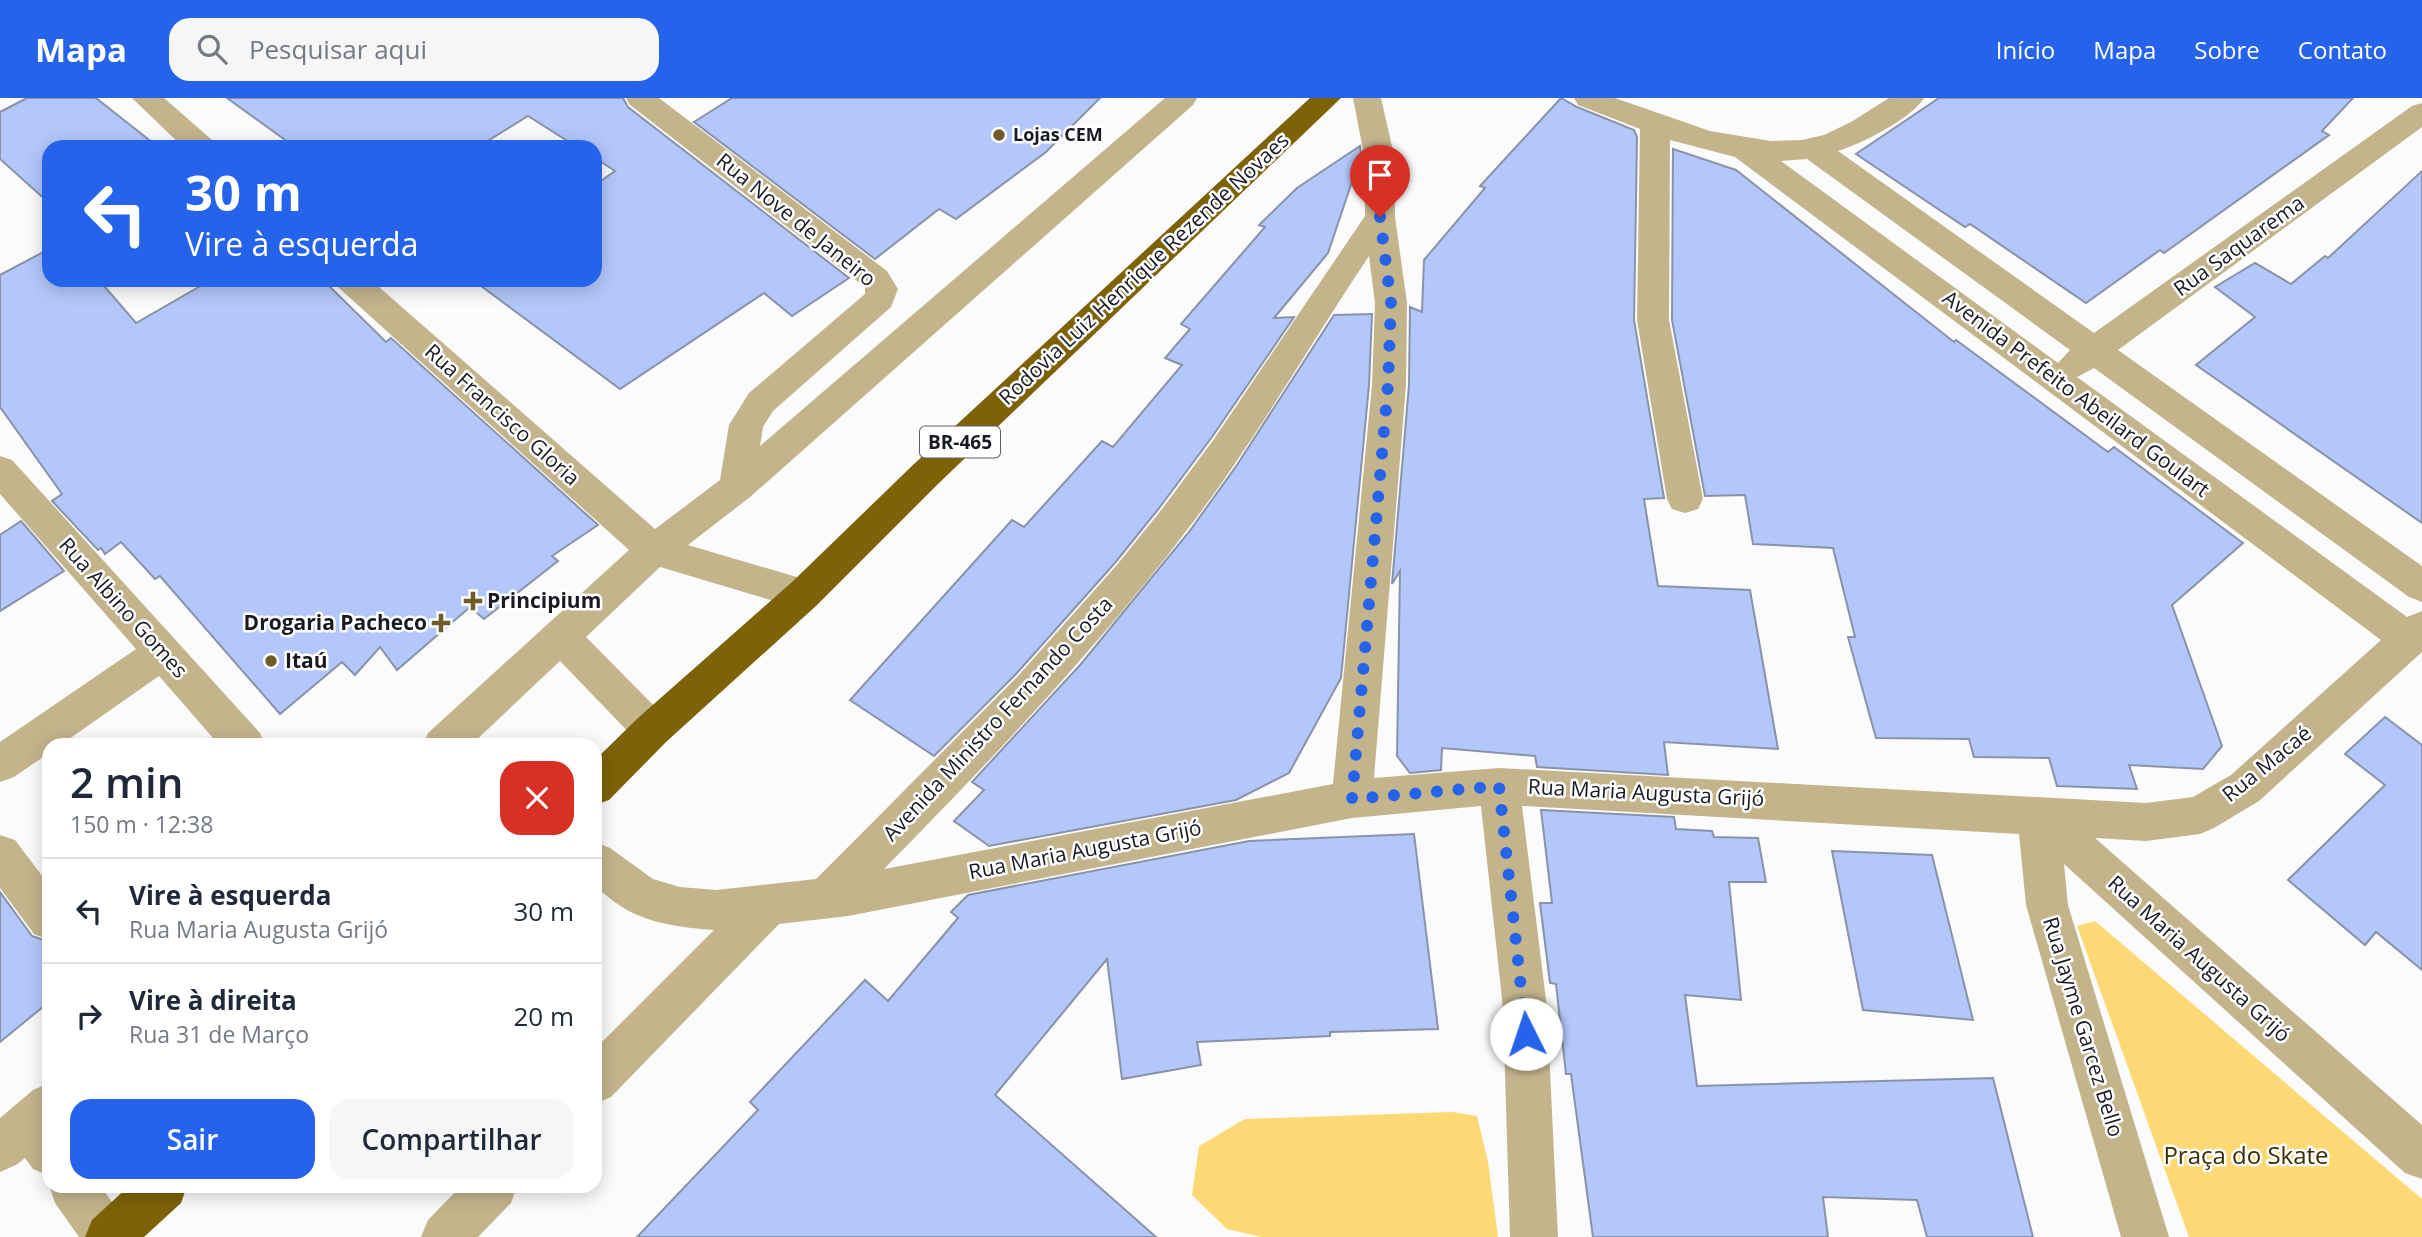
<!DOCTYPE html>
<html lang="pt">
<meta charset="utf-8">
<style>
body{margin:0;font-family:"Open Sans",sans-serif;background:#f6f6f7;color:#1f2937;height:100vh;display:flex;flex-direction:column;font-size:26px;white-space:nowrap}
*{box-sizing:border-box;margin:0}
p{font-size:23px;color:#747a83}
.icon{flex:none;width:38px;height:38px;fill:none;stroke:currentColor;stroke-width:2;stroke-linecap:round;stroke-linejoin:round}
.map{position:relative;flex:1;overflow:hidden}
.sheet{position:absolute;left:42px;top:640px;width:560px;height:455px;display:flex;flex-direction:column;background:#fff;border-radius:21px;box-shadow:0 4px 18px #0003}
.sheet>*{flex:none}
.banner{position:absolute;left:42px;top:42px;width:560px;height:147px;border-radius:21px;box-shadow:0 4px 18px #0003;background:#2563eb;color:#fff;overflow:hidden}
.pin{position:absolute;display:grid;place-items:center;width:60px;height:60px;color:#fff;margin:-72px -30px;border-radius:50% 50% 50% 0;rotate:-45deg;box-shadow:0 0 7px #0007}
.pin .icon{rotate:45deg}
.me{position:absolute;width:77px;margin:-38px;rotate:356deg;stroke-linejoin:round;filter:drop-shadow(0 0 5px #0008)}
.turn{display:flex;align-items:center;gap:24px;height:147px;padding:0 28px;font-size:32px}
.turn .icon{width:91px;height:91px;stroke-width:2.5}
.turn b{display:block;font-size:49px;line-height:60px}
.round{display:grid;place-items:center;flex:none;width:74px;height:74px;border-radius:21px;background:#f6f6f7}
.headline{display:flex;align-items:center;justify-content:space-between;height:119px;padding:0 28px}
h1{font-size:42px;font-weight:600;line-height:52px}
.primary-button{display:flex;gap:14px;margin-top:auto;padding:14px 28px}
.primary-button a{flex:1;height:80px;border-radius:21px;background:#2563eb;color:#fff;font-size:28px;font-weight:600;line-height:80px;text-align:center}
.primary-button a+a{background:#f6f6f7;color:#1f2937}
ul{padding:0;list-style:none}
li{display:flex;align-items:center;gap:21px;height:105px;padding:0 28px;border-top:2px solid #e0e1e3}
li div{flex:1}
li b{display:block;font-size:26px}
li em{font-style:normal}
header{display:flex;align-items:center;gap:42px;box-sizing:border-box;height:98px;padding:0 35px;background:#2563eb;color:#fff}
header strong{font-size:33px}
nav{display:flex;gap:38px;margin-inline-start:auto;font-size:24px}
.search{width:490px;height:63px;background:#f6f6f7;display:flex;align-items:center;gap:18px;box-sizing:border-box;padding:0 24px;border-radius:21px;color:#747a83;font-size:26px}
.map>svg:first-child{display:block}
.green{fill:#fdd975}
.building{fill:#b3c7fa;stroke:#8992a8;stroke-width:2}
.lines{fill:none;stroke-linecap:round;stroke-linejoin:round}
.minor{fill:#c3b48c;fill-rule:evenodd}
.highway{fill:#7d6207;fill-rule:evenodd}
.route{stroke:#2563eb;stroke-width:12;stroke-dasharray:0 21.6}
.poi-dot{fill:#6e5c2a;stroke:#fff;stroke-width:2.5}
.labels{text-anchor:middle;stroke-width:5;stroke-linejoin:round;paint-order:stroke}
.far-poi-label{font-size:18px;font-weight:bold;fill:#181b24;stroke:#fff;text-anchor:start}
.shield{fill:#fff;stroke:#5d5f66;stroke-width:2}
.shield-label{font-size:19px;font-weight:bold;fill:#181b24}
.street-label{font-size:21px;fill:#181b24;stroke:#fff}
.poi-label{font-size:21px;font-weight:bold;fill:#181b24;stroke:#fff;text-anchor:start}
.near-park-label{font-size:24px;fill:#3b2d00;stroke:#fff}
</style>
<header>
<strong>Mapa</strong>
<div class="search"><svg class="icon" aria-label="search" viewBox="0 0 24 24"><circle cx="10" cy="10" r="6"/><path d="M15 15l6 6"/></svg>Pesquisar aqui</div>
<nav><a>Início</a><a>Mapa</a><a>Sobre</a><a>Contato</a></nav>
</header>
<div class="map">
<svg width="2422" height="1139" viewBox="0 0 2422 1139">
<rect width="100%" height="100%" fill="#fbfbfb"/>
<g class="green">
<path d="M2095,823L2422,1101V1139H2189L2077,828Z"/>
<path d="M1452,1014L1477,1018L1488,1064L1498,1139H1261L1227,1131L1192,1097L1199,1048L1245,1021Z"/>
</g>
<g class="building">
<path d="M27,0H96L158,49H49V105L0,61V14Z"/>
<path d="M227,0H623L628,9L849,180L792,218L764,195L620,291L473,182H595V87L615,73L595,60V49H577L528,18L478,49H295Z"/>
<path d="M732,0H1100L1046,54L956,121L939,111L875,161L694,24Z"/>
<path d="M1561,0L1577,9L1634,32L1637,39L1634,222L1664,400L1644,401L1658,488L1750,492L1778,651L1664,644L1668,677L1537,669L1535,658L1442,650L1441,672L1410,675L1397,658L1400,473L1392,486L1409,287L1410,209L1422,214L1424,162L1485,90L1480,88Z"/>
<path d="M1939,0H2353L2322,33L2329,37L2164,155L2160,152L2086,205L1970,126L1965,129L1856,56Z"/>
<path d="M1360,48L1361,57L1328,155L1274,220L1294,219L1212,339L1160,409L1114,466L1016,576L934,658L850,602L1012,422L1024,429L1102,343L1113,349L1182,267L1165,260L1190,231L1181,226L1265,129L1259,127L1297,90Z"/>
<path d="M1673,51L1736,72L1954,244L1956,242L2108,354L2114,349L2243,445L2172,507L2222,648L2203,671L2129,667L2137,691L2057,688L2049,660L1974,659L1969,641L1876,640L1848,539H1855L1833,450L1753,446L1745,397L1705,398L1672,222Z"/>
<path d="M2422,73V425L2196,267L2255,219L2215,189L2255,165L2291,186L2325,158L2328,160Z"/>
<path d="M49,151V182H99L136,225L211,182H323L386,244L391,240L598,427L552,458L558,463L484,521L470,509L397,572L380,549L355,577L342,564L280,616L160,478L155,481L121,444L105,456L101,450L98,452L52,403L62,396L0,309V177Z"/>
<path d="M1372,216L1369,287L1341,580L1289,675L1236,702L989,748L954,723L984,692L972,684L1081,566L1189,434L1237,367L1334,217Z"/>
<path d="M21,423L64,473L0,513V437Z"/>
<path d="M2385,619L2422,647V872L2376,834L2365,847L2288,782L2385,687L2345,656Z"/>
<path d="M1541,712L1674,719L1676,731L1712,733L1714,739L1758,740L1766,784H1729L1741,902L1685,897L1697,988L1993,980L2033,1139H1927L1917,1102L1823,1099L1828,1139H1593L1571,976H1566L1556,886L1550,885L1540,805H1552Z"/>
<path d="M1414,736L1438,931L1330,934V938L1197,944L1201,967L1122,981L1107,861L995,997L1156,1139H637L758,1012L750,1004L865,882L888,903L958,820L951,814L968,797L1249,743Z"/>
<path d="M1832,753L1932,757L1973,922L1863,912Z"/>
<path d="M0,794L32,838L49,844V904L0,944Z"/>
</g>
<g class="lines">
<g class="minor">
<path d="M132,0H164L212,42L216,49H183Z"/>
<path d="M626,0H659L887,173L898,191L891,209L773,313L763,329L760,348L1165,0H1197L1193,7L750,399L688,447L817,485L823,496L817,507L804,512L660,469L586,539L666,620L672,632L666,644L652,650L638,644L560,563L470,648H422L428,635L629,452L339,190L334,182H371L655,431L720,382L729,327L749,295L865,196V189L630,7Z"/>
<path d="M1353,0H1381L1394,57L1395,119L1407,205L1406,287L1374,680L1499,670L2146,705L2193,699L2231,677L2381,542L1735,59L1670,42L1669,222L1703,401L1698,411L1685,415L1672,411L1667,401L1637,222L1640,31L1578,7L1574,0H1615L1710,33L1771,43L1802,42L1824,37L1851,24L1889,0H1924C1911,21 1861,46 1838,53L2094,235L2412,8L2422,5V29L2118,252L2422,468V504L2409,499L2094,270L2077,279L2407,519L2422,513V554L2259,703L2214,730L2200,736L2146,743L2095,740L2422,1027V1081L2405,1075L2064,766L2068,807L2169,1139H2121L2026,807L2019,736L1522,708L1547,910L1558,1139H1510L1503,910L1481,708L1352,720L848,818L779,826L611,999L595,1006V951L714,832C685,830 652,826 627,812C616,806 605,796 595,789V744L610,750L653,781L680,789L716,792L816,781L863,734L1018,578L1116,468L1162,411L1214,341L1365,118L1364,57ZM1807,61L2070,252L2058,265L1781,63ZM1369,158L1375,205L1372,287L1333,686L884,771C990,663 1095,553 1187,432C1254,345 1308,249 1369,158Z"/>
<path d="M0,358L12,362L260,635L266,648H220L159,578L59,648H49V655L14,679L0,684V644L136,551L0,396Z"/>
<path d="M0,737L15,742L49,787V842L34,836L0,790Z"/>
<path d="M49,985V1078L33,1071L25,1060L16,1067L0,1074V1020L33,992Z"/>
<path d="M49,1087L101,1088L124,1122L131,1139H79L55,1105Z"/>
<path d="M461,1088H517L511,1105L478,1139H421L428,1122Z"/>
</g>
<g class="highway">
<path d="M1310,0H1341L938,386L817,507L666,644L609,702L595,707V662L638,620L791,485L914,366Z"/>
<path d="M129,1088H187L181,1105L144,1139H85L92,1122Z"/>
</g>
</g>
<g class="lines">
<path class="route" d="M1380,119L1391,205L1388,287L1352,701L1499,688L1526,936"/>
</g>
<g class="poi-dot">
<circle cx="999" cy="37" r="7"/>
<path d="M469.5 492.5h7v7h7v7h-7v7h-7v-7h-7v-7h7z"/>
<path d="M437.5 514.5h7v7h7v7h-7v7h-7v-7h-7v-7h7z"/>
<circle cx="271" cy="563" r="7"/>
</g>
<g class="labels">
<g class="far-poi-label">
<text x="1013" y="43">Lojas CEM</text>
</g>
<rect class="shield" x="920" y="328.5" width="80" height="31" rx="5"/>
<g class="shield-label">
<text x="960" y="351">BR-465</text>
</g>
<g class="street-label">
<text transform="translate(796 122) rotate(39)" y="7">Rua Nove de Janeiro</text>
<text transform="translate(2239 148) rotate(-36)" y="7">Rua Saquarema</text>
<text transform="translate(1144 171) rotate(-43)" y="7">Rodovia Luiz Henrique Rezende Novaes</text>
<text transform="translate(2076 296) rotate(37)" y="7">Avenida Prefeito Abeilard Goulart</text>
<text transform="translate(502 317) rotate(42)" y="7">Rua Francisco Gloria</text>
<text transform="translate(123 510) rotate(48)" y="7">Rua Albino Gomes</text>
<text transform="translate(998 621) rotate(-47)" y="7">Avenida Ministro Fernando Costa</text>
<text transform="translate(2267 666) rotate(-39)" y="7">Rua Macaé</text>
<text transform="translate(1646 695) rotate(3)" y="7">Rua Maria Augusta Grijó</text>
<text transform="translate(1085 752) rotate(-11)" y="7">Rua Maria Augusta Grijó</text>
<text transform="translate(2199 861) rotate(42)" y="7">Rua Maria Augusta Grijó</text>
<text transform="translate(2083 929) rotate(73)" y="7">Rua Jayme Garcez Bello</text>
</g>
<g class="poi-label">
<text x="487" y="510">Principium</text>
<text x="427" y="532" text-anchor="end">Drogaria Pacheco</text>
<text x="285" y="570">Itaú</text>
</g>
<g class="near-park-label">
<text x="2246" y="1066">Praça do Skate</text>
</g>
</g>
</svg>
<div class="pin" style="left:1380px;top:119px;background:#d93025"><svg class="icon" aria-label="arrive" viewBox="0 0 24 24"><path d="M6 21V4h12l-3 4 3 4H6"/></svg></div>
<svg class="me" style="left:1526px;top:936px" viewBox="-20 -20 40 40"><circle r="19" fill="#fff"/><path d="M0-13L10 11 0 6-10 11z" fill="#2563eb"/></svg>
<div class="banner">
<div class="turn"><svg class="icon" aria-label="left" viewBox="0 0 24 24"><path d="M17 20v-9H6M10 6l-5 5 5 5"/></svg><div><b>30 m</b>Vire à esquerda</div></div>
</div>
<section class="sheet">
<div class="headline"><div><h1>2 min</h1><p>150 m · 12:38</p></div><a class="round" style="background:#d93025;color:#fff"><svg class="icon" aria-label="close" viewBox="0 0 24 24"><path d="M6 6l12 12M18 6L6 18"/></svg></a></div>
<ul>
<li><svg class="icon" aria-label="left" viewBox="0 0 24 24"><path d="M17 20v-9H6M10 6l-5 5 5 5"/></svg><div><b>Vire à esquerda</b><p>Rua Maria Augusta Grijó</p></div><em>30 m</em></li>
<li><svg class="icon" aria-label="right" viewBox="0 0 24 24"><path d="M7 20v-9h11M14 6l5 5-5 5"/></svg><div><b>Vire à direita</b><p>Rua 31 de Março</p></div><em>20 m</em></li>
</ul>
<div class="primary-button"><a>Sair</a><a>Compartilhar</a></div>
</section>
</div>
